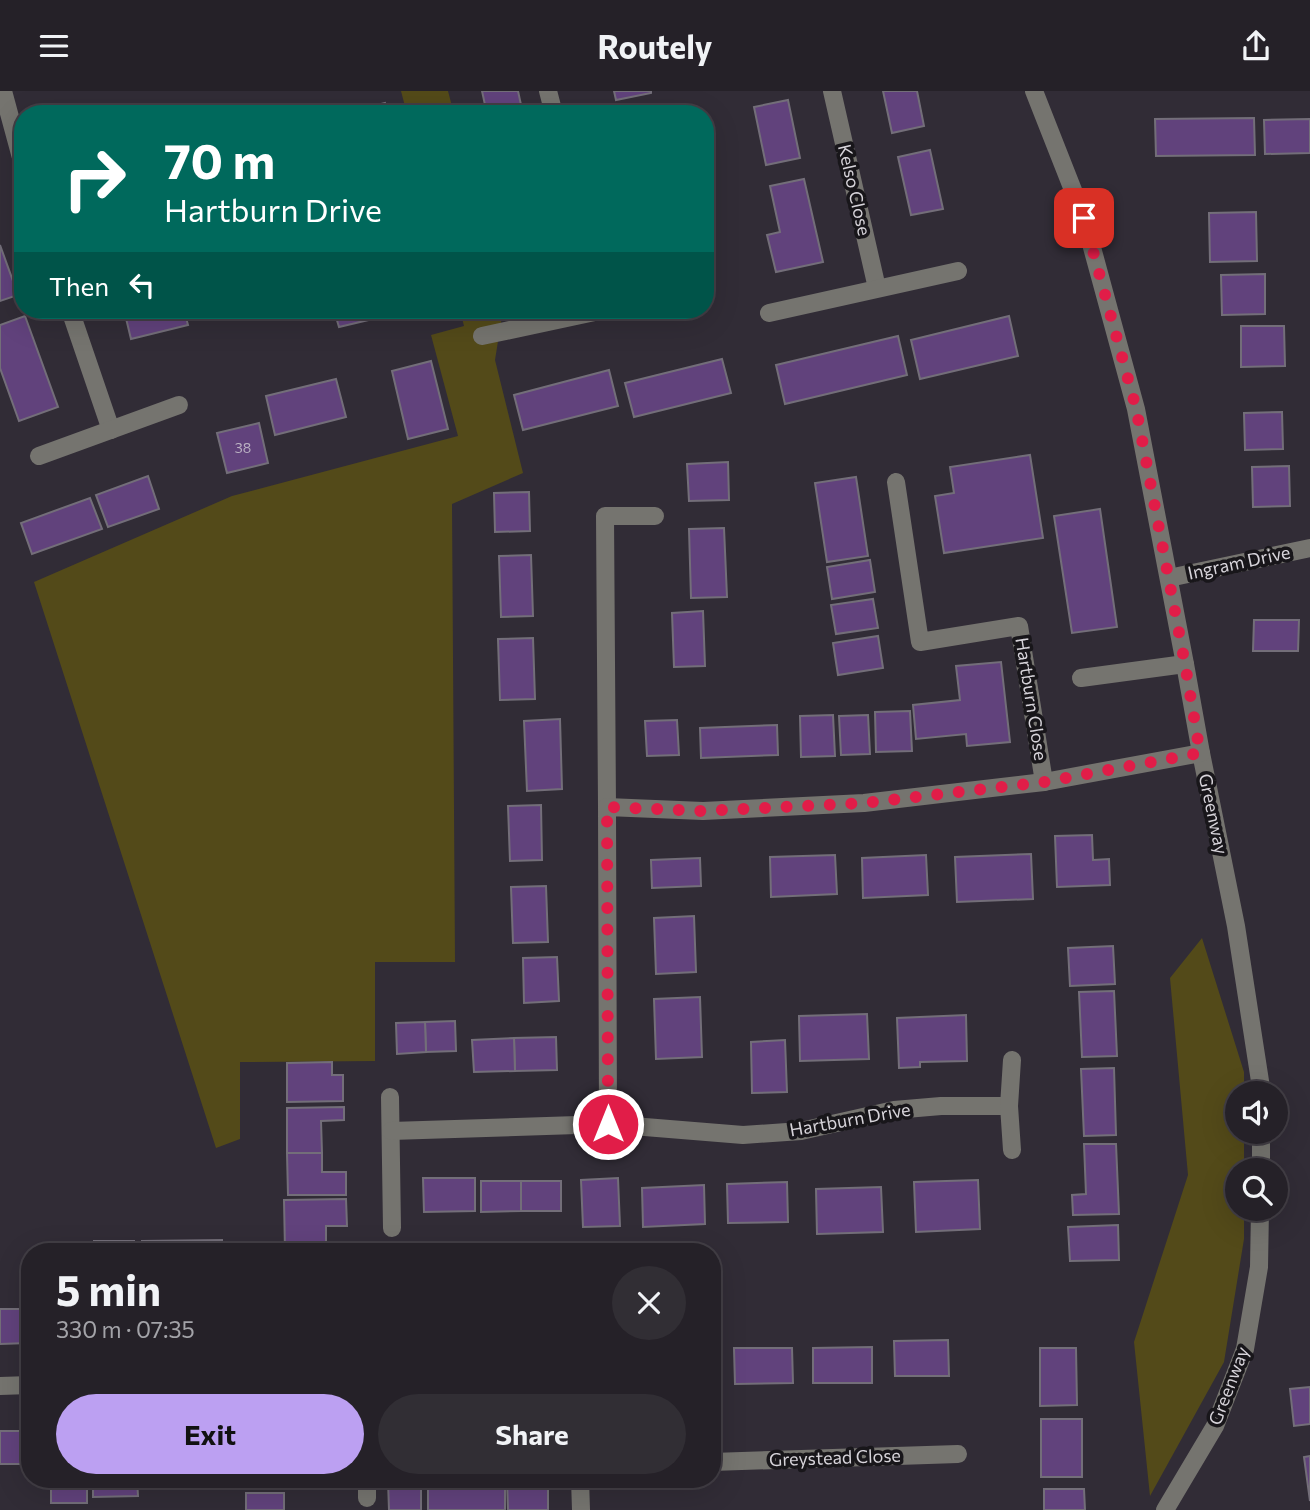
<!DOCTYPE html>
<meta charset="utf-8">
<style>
body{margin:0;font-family:Commissioner,sans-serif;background:#312e34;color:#f1f3f6;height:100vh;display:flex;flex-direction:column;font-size:26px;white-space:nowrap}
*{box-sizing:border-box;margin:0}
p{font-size:23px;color:#a3a3a8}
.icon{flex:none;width:38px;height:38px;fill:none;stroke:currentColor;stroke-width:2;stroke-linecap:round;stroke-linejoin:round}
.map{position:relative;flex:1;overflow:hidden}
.side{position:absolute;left:21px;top:1152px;width:700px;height:245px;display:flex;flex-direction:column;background:#252128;border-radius:28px;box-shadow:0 7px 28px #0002,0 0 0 2px #423e45}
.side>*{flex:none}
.top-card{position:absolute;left:14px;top:14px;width:700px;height:214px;border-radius:28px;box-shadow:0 7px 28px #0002,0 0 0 2px #423e45;background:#00695c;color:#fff;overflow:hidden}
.tools{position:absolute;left:1225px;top:990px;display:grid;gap:14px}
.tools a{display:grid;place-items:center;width:63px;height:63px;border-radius:50%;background:#252128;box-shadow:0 7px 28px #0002,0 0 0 2px #423e45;font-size:35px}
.pin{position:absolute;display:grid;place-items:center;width:60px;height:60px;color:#fff;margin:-30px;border-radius:14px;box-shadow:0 4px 10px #0006}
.me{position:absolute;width:77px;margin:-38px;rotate:0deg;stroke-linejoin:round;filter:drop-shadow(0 0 5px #0008)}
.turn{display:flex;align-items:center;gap:24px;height:147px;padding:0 35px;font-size:32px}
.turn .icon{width:91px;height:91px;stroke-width:2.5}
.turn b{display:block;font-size:49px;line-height:60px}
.then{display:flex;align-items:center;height:66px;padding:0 35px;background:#0003;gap:14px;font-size:26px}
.round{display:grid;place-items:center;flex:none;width:74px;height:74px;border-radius:37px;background:#312e34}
.head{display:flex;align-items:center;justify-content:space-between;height:119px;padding:0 35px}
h1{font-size:42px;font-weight:700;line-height:52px}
.button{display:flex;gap:14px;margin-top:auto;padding:14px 35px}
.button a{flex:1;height:80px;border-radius:42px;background:#bca0f2;color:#111;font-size:28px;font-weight:700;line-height:80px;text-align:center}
.button a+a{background:#312e34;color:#f1f3f6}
header{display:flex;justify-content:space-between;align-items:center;height:91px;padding:0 35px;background:#252128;font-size:32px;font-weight:700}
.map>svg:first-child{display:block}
.green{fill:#534a19}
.building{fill:#61427c;stroke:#736e79;stroke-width:2}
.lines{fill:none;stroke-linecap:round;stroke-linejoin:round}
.minor{stroke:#75746f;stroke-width:18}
.route{stroke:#e11d48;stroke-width:12;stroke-dasharray:0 21.6}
.labels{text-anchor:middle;stroke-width:7;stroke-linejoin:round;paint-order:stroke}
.number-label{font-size:14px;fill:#bab0c2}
.street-label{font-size:18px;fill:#d7d4da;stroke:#18161a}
</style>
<header><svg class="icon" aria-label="menu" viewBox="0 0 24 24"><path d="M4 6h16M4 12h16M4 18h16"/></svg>Routely<svg class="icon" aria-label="share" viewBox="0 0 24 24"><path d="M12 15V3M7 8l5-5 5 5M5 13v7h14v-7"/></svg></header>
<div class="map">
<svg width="1310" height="1419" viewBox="0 0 1310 1419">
<rect width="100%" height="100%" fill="#312c36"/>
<g class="green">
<path d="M401,0H448L454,23H407Z"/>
<path d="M460,219H503L495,269L523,382L452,413L455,871H375V970L240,971V1048L216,1057L34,491L232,405L458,345L431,244L464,235Z"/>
<path d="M1202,847L1244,981V1003H1237V1041H1244V1080H1237V1118H1244V1148L1224,1271L1150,1405L1134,1251L1188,1084L1170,887Z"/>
</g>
<g class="building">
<path d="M482,0H518L523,23H487Z"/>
<path d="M614,0H651V2L616,9Z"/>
<path d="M883,0H917L924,35L892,42Z"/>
<path d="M788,9L800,67L766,74L754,16Z"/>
<path d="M385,12L388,23H343Z"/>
<path d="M1254,27L1255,64L1156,65L1155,28Z"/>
<path d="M1310,28V62L1265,63L1264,29Z"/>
<path d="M930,59L943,118L911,124L898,66Z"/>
<path d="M804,88L823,171L776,181L767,144L780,141L770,95Z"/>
<path d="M1256,121L1257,170L1210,171L1209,122Z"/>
<path d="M0,154L18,204L0,210Z"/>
<path d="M1265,183V223L1222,224L1221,184Z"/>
<path d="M124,219H184L188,234L131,248Z"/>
<path d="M195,219H222L197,225Z"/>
<path d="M334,219H397L398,222L339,236Z"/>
<path d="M25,225L58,316L19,330L0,277V234Z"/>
<path d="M1009,225L1018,265L920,288L911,249Z"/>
<path d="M1241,235H1284L1285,275L1241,276Z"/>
<path d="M898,245L907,284L785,313L776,274Z"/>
<path d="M722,268L731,302L634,326L625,292Z"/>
<path d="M431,270L448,338L408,348L392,280Z"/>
<path d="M609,279L618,315L523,339L514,304Z"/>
<path d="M336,288L346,326L275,344L266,305Z"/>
<path d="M1282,321L1283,358L1245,359L1244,322Z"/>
<path d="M259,332L268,372L227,382L217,342Z"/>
<path d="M1030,364L1043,447L944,462L935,405L954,402L950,376Z"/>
<path d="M728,371L729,409L689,410L687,373Z"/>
<path d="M1289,375L1290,415L1253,416L1252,376Z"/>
<path d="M148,385L159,418L108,436L96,404Z"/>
<path d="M856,386L868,465L827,471L815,392Z"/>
<path d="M529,401L530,440L495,441L494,402Z"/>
<path d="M90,407L102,438L32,463L21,432Z"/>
<path d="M1100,418L1117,536L1072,542L1054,425Z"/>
<path d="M724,437L727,506L691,507L689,438Z"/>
<path d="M531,464L533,525L501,526L499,465Z"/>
<path d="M870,469L875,501L832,508L827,476Z"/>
<path d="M873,508L878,537L836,543L831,514Z"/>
<path d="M703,520L705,575L674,576L672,522Z"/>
<path d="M1254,529H1299L1298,560H1253Z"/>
<path d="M878,545L883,577L838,584L833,552Z"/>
<path d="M533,547L535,608L500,609L498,548Z"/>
<path d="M1001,571L1010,651L967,655L966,643L916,648L913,614L960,609L956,575Z"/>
<path d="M910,620L912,660L876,661L875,621Z"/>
<path d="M833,624L835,665L801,666L800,625Z"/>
<path d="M868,624L870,663L841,664L839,625Z"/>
<path d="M560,628L562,698L527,700L524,630Z"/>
<path d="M677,629L679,664L647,665L645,630Z"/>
<path d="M777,634L778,664L701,667L700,637Z"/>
<path d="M541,714L542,769L510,770L508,715Z"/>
<path d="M1092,744L1093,769L1109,768L1110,794L1057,796L1055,745Z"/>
<path d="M1031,763L1033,808L957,811L955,766Z"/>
<path d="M835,764L837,803L771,806L770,766Z"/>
<path d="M926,764L928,804L863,807L862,767Z"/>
<path d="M700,767L701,795L652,797L651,769Z"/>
<path d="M546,795L548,851L513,852L511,796Z"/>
<path d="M694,825L696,881L656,883L654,827Z"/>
<path d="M1113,855L1115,893L1070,895L1068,857Z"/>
<path d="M557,866L559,910L524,912L523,867Z"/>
<path d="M1114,900L1117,965L1082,966L1079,901Z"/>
<path d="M700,906L702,966L656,968L654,908Z"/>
<path d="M867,923L869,968L800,970L799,925Z"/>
<path d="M966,924L967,970L920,971V976L899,977L897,927Z"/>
<path d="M455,930L456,960L426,961L425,931Z"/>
<path d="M425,931L426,961L397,963L396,932Z"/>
<path d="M556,946L557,979L515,980L514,947Z"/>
<path d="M514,947L515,980L474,981L472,949Z"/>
<path d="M785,949L787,1001L752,1002L751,951Z"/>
<path d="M332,971V984H343V1010L287,1011V972Z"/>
<path d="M1114,977L1116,1044L1084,1045L1081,978Z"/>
<path d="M344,1016V1029L321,1030L322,1062H287V1017Z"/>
<path d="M1084,1053H1116L1119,1123L1073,1124L1072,1104L1086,1103Z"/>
<path d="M287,1062H322V1081H346V1104H288Z"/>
<path d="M423,1087H475V1120L424,1121Z"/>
<path d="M618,1087L620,1135L583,1136L581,1089Z"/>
<path d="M978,1089L980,1138L916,1141L914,1091Z"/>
<path d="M481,1090H521V1120L481,1121Z"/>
<rect x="521" y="1090" width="40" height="30"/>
<path d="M787,1091L788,1131L728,1132L727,1093Z"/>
<path d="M704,1094L705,1133L643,1136L642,1097Z"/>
<path d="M881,1096L883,1141L817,1143L816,1098Z"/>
<path d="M346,1108L347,1135H326V1160L285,1159L284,1109Z"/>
<path d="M1118,1134L1119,1169L1070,1170L1068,1136Z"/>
<path d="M222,1149V1160H142V1150Z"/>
<rect x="94" y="1150" width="40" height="10"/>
<path d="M0,1218H28V1252L0,1253Z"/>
<path d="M948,1249L949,1285H895L894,1250Z"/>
<path d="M872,1256V1292H813V1257Z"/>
<path d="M734,1257H792L793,1292L735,1293Z"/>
<path d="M1040,1257H1076L1077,1314L1040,1315Z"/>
<rect x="712" y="1266" width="3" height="31"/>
<path d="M1310,1296V1333L1294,1335L1290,1298Z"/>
<rect x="1041" y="1328" width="41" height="58"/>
<rect x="0" y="1340" width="30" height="33"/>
<path d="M1310,1365V1410L1304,1366Z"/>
<rect x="51" y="1388" width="36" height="24"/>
<path d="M93,1388H137L138,1405L93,1406Z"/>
<path d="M507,1389H548V1419H508Z"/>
<path d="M388,1390H421V1419H389Z"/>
<path d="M505,1395V1419H428V1396Z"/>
<path d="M1044,1398H1084L1085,1419H1044Z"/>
<rect x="246" y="1402" width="38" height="17"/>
</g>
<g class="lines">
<g class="minor">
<path d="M3,0L23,74"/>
<path d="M548,0L554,23"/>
<path d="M832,0L877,197"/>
<path d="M1034,0L1084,127L1136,318L1185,573L1201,662L1236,835L1262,1003"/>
<path d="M70,219L111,339"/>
<path d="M769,222L958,180"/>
<path d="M482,245L604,219"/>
<path d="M39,365L179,314"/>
<path d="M896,391L920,551L1019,535L1044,691"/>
<path d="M1169,487L1310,457"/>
<path d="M1081,587L1185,573"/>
<path d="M607,716L605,425H655"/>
<path d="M390,1006L392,1137"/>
<path d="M608,1033L607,716L703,720L864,712L1044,691L1201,662"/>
<path d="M391,1040L608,1033L743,1044L801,1040L894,1019L941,1015H1009"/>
<path d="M1012,1059L1009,1015L1012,969"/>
<path d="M1261,1080V1041"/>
<path d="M0,1295L30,1294"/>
<path d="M712,1371L958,1363"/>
<path d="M367,1388V1407"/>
<path d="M580,1388L581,1419"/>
<path d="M1165,1419L1215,1335L1245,1258L1259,1176L1260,1118"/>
</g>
</g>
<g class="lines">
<path class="route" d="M608,1033L607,716L703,720L864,712L1044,691L1200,662L1185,573L1136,317L1084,127"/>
</g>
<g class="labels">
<g class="number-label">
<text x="243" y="362">38</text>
</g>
<g class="street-label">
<text transform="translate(854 99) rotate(77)" y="6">Kelso Close</text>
<text transform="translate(1239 472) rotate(-12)" y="6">Ingram Drive</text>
<text transform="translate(1031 608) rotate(81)" y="6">Hartburn Close</text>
<text transform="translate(1213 723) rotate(78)" y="6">Greenway</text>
<text transform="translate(850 1029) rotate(-10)" y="6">Hartburn Drive</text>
<text transform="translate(1229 1295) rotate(-69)" y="6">Greenway</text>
<text transform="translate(835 1367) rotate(-2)" y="6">Greystead Close</text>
</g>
</g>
</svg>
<div class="tools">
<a><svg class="icon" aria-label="sound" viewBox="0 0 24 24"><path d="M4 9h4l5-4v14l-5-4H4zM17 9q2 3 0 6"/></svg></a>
<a><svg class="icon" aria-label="search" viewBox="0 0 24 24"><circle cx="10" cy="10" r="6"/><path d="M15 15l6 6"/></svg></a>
</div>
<div class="pin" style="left:1084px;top:127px;background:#d93025"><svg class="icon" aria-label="arrive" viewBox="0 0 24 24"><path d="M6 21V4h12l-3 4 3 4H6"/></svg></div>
<svg class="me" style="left:608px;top:1033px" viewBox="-20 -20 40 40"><circle r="17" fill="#e11d48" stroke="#fff" stroke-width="3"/><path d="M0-11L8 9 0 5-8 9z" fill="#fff"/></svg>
<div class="top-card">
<div class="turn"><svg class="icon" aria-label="right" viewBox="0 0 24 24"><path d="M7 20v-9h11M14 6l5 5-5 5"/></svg><div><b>70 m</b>Hartburn Drive</div></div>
<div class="then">Then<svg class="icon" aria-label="left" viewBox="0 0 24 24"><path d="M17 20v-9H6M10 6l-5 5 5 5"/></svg></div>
</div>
<section class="side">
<div class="head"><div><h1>5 min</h1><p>330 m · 07:35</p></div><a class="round"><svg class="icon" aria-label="close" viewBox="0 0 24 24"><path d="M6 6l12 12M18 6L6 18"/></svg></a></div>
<div class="button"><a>Exit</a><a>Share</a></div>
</section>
</div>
